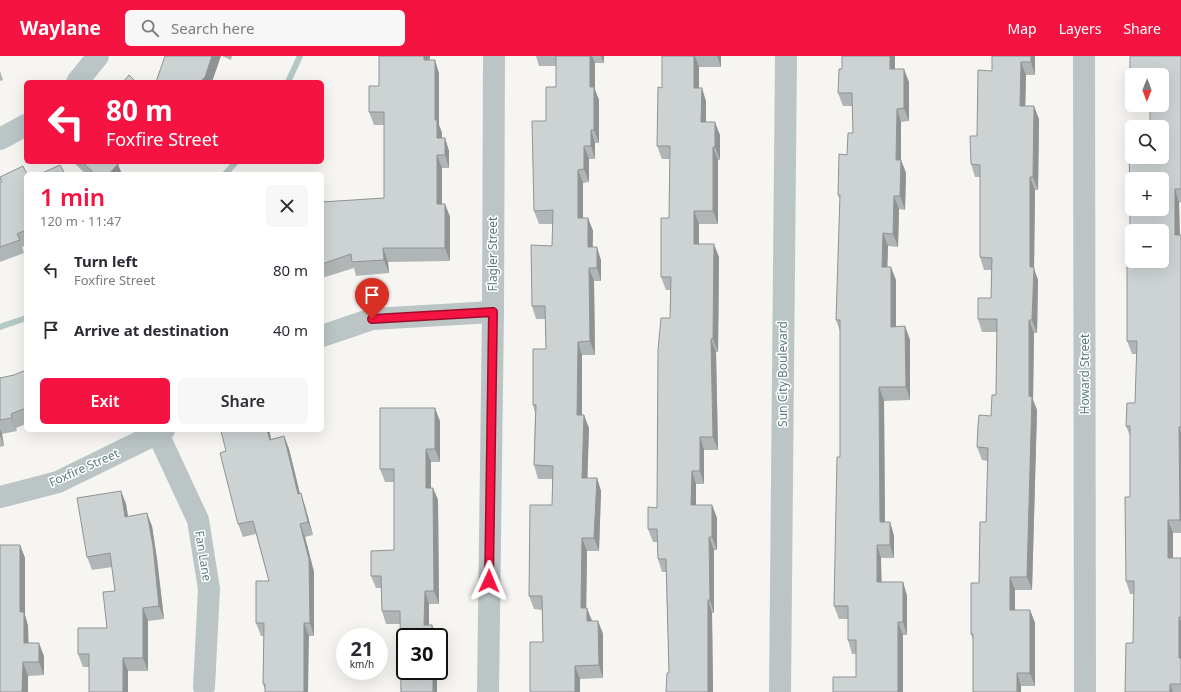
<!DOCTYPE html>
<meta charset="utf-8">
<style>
body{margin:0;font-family:"Noto Sans",sans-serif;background:#f7f7f7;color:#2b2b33;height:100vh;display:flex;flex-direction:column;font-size:15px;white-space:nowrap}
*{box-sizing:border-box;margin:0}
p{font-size:13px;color:#7c7c81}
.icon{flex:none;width:22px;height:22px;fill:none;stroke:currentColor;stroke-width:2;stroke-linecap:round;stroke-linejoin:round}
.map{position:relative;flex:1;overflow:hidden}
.drawer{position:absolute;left:24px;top:116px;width:300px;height:260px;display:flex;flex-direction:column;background:#fff;border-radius:6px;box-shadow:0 4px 16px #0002}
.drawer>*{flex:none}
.top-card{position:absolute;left:24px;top:24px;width:300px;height:84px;border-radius:6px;box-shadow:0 4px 16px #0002;background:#f51342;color:#fff;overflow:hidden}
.needle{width:26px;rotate:181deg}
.tools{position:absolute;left:1125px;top:12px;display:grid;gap:8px}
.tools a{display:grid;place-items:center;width:44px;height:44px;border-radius:6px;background:#fff;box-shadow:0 4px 16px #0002;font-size:20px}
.speed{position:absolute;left:336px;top:572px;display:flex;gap:8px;font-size:20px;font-weight:700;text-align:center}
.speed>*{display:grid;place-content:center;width:52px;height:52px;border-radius:50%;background:#fff;box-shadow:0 4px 16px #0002;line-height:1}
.speed small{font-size:10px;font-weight:400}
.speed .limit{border:2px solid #111;border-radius:6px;background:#fff;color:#111}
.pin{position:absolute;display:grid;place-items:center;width:34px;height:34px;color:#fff;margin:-41px -17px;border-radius:50% 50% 50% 0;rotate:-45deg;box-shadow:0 0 4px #0007}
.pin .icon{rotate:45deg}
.me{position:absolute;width:44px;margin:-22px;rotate:1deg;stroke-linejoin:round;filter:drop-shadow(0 0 3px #0008)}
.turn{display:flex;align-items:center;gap:14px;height:84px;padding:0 16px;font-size:18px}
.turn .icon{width:52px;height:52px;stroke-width:2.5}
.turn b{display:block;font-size:28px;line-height:34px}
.round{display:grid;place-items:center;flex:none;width:42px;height:42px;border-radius:6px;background:#f7f7f7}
.headline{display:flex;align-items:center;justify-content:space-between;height:68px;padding:0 16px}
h1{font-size:24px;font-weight:600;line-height:30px;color:#f51342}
.button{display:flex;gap:8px;margin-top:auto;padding:8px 16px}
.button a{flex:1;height:46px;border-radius:6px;background:#f51342;color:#fff;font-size:16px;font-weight:600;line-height:46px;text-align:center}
.button a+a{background:#f7f7f7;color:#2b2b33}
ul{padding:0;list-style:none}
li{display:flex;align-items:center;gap:12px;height:60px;padding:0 16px}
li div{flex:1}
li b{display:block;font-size:15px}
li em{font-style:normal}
header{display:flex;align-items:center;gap:24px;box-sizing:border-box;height:56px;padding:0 20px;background:#f51342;color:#fff}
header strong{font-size:19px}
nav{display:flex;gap:22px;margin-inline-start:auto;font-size:14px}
.search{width:280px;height:36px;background:#f7f7f7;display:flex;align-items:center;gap:10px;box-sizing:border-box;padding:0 14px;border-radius:6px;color:#7c7c81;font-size:15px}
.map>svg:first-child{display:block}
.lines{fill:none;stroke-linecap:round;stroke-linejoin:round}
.stream{stroke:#b4c9c6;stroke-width:6}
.minor{stroke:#bbc5c6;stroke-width:22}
.tertiary{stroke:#bbc5c6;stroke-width:22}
.wall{fill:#b0b5b5;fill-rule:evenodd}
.shaded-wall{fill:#909394}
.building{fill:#cdd2d3;stroke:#909394;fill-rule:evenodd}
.route-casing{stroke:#9f0c2b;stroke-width:10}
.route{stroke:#f51342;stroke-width:7}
.labels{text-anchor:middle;stroke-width:3;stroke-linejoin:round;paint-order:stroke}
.street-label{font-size:12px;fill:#5a7a7b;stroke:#fff}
</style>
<header>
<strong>Waylane</strong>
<div class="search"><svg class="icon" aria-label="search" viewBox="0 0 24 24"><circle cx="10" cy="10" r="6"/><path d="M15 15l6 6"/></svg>Search here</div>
<nav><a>Map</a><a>Layers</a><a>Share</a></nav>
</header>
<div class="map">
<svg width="1181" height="636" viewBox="0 0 1181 636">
<rect width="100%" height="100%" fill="#f6f5f2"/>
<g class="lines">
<g class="stream">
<path d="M288,26L300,0"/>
<path d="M225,118L236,106"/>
<path d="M0,271L26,262"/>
</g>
<g class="minor">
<path d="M1084,0L1085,636"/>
<path d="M77,26L98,0"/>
<path d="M0,83L26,69"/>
<path d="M322,280L372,263L493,256"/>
<path d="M158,378L198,464L209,533L204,631"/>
<path d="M0,441L58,426L164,374"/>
<path d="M488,636L493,256L494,0"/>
</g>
<path class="tertiary" d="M780,636L786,0"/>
</g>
<g class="wall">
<path d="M165,0H232L231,4L222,0Z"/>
<path d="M430,0L429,4L439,17V69L442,77V82H445L449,95V112H442V148H445L450,161V205L388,206L389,217L356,220L354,212L322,222V146L384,142V69H374L369,56L379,30Z"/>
<path d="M536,0H604V7H595V34L599,44V87H595V103H589V126L583,127V162H588L593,175V191L601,204V225H594L595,299H582V359L589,372L587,422H597L601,435L599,495H587L586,552L592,565H598L603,578V622L580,623V636H530L543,586L542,554L534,553L529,540L552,449V423H538L534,409L535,357L533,349L546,293L545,263H536L532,250L552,190L553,168H539L534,155L546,65L556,31V10H539Z"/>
<path d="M662,0H721V11H699V32L706,45V66L720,79V104H718V168H699V188L719,201L718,296H716L718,394H704V428H696V449H712L717,462V494H714V557H712L713,636H666L669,617L666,516H662L658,503L657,486H653L648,473L657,452L670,262V234H666L661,221L669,162L670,103H662L657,90L662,32Z"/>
<path d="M1035,0V19H1026L1025,50L1039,63L1038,134H1035L1034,213L1038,224L1037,277H1034L1033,344L1037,354L1032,534H1015V554H1030L1035,567V630H1021V636H973V584L971,578L979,527L986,466L988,405L982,404L977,391L991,360L996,339L997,276H982L978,263L991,242L992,214H984L980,201V121H975L971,108L992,15Z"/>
<path d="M1130,0H1181V146L1179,147L1180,179H1181V477H1173V502H1181V636H1125L1126,587H1133L1134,538H1130L1126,525L1125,441H1130V380L1126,370L1127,347H1135L1137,298H1132L1127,285V206L1162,205V175H1132V176L1130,170L1129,75H1132V101H1162V71H1150V55H1143L1140,49H1162V19H1132V27L1130,22ZM1132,123H1162V153H1132Z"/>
<path d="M842,13H895L909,26V65L901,66V104L906,117L905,154L899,153L898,191L888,190L887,211L896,224V271L905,270L910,284V344L884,345L885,466H890L894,480V502H881V526H903L907,540V579H903V636H833L856,621V598H852L848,584V563H839L834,550L840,401V275L836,264L840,144L838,139L853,77L852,50H843L838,37Z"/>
<path d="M0,15L3,24L0,25Z"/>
<path d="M73,106H121L118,109L122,118H86Z"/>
<path d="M26,118V189L22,191L24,197L0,206V126H1L0,122Z"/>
<path d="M26,314V368L16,372L17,375L2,378L4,390L0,391V322L14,319Z"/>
<path d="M440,365V406H431V432H433L438,444L439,548H429V569H432L436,581H405V615H437V636H401L400,568H386L382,555L381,532H376L371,520L394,494V426H385L380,413Z"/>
<path d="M226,374H269L271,383L284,380L289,393L300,437L305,450L313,479L305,481L314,516V580H309L265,634L263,628L264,580H261L256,567L269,525L256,478L243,481L238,468L226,395Z"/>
<path d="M121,435L126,448L128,460L152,470L157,503L164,563L148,565V615H128V636H89V611H83L78,598L107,572L115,535L112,511L92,514L87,501Z"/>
<path d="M20,489L25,502V559L28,570V587L44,600V619L28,620V636H0Z"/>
</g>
<g class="shaded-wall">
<path d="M212,0H221L212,26H200Z"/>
<path d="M424,0H430L428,17L424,4Z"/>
<path d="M590,0H592L595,7V34L599,44V87L594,74L590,31Z"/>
<path d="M601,0H604V7Z"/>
<path d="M694,0H695L699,11V45L694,32Z"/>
<path d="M717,0H721V11Z"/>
<path d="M890,0H895V26L890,13Z"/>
<path d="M1031,0H1035V19L1031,6Z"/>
<path d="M435,4L439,17V69L442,77V95L437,82L435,64Z"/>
<path d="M1021,6L1026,19L1025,62L1020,50Z"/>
<path d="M904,13L909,26V65L904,52Z"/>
<path d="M702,32L706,45V80L701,66Z"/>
<path d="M1034,50L1039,63L1038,134L1033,121Z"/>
<path d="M897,53L901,66V104L906,117L905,154L900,140L896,104Z"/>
<path d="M715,66L720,79V104L715,91Z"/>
<path d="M591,74L595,87V103L591,90Z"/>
<path d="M445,82L449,95V112L445,99Z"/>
<path d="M584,90L589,103V126L584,113Z"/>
<path d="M713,91L718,104V168L713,155Z"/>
<path d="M437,99L442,112V161L437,148Z"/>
<path d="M112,106H121L118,109L122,118H109Z"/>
<path d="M578,114L583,127V175L578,162Z"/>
<path d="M1030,121L1035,134L1034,213L1038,224L1037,277L1032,264L1030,211Z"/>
<path d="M1175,133L1179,147L1180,192L1175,179Z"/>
<path d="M894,140L899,153L898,191L893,178Z"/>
<path d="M445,148L450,161V205L445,192Z"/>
<path d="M694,155L699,168V201L694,188Z"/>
<path d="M588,162L593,175L592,204L588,191Z"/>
<path d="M883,177L888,190L887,224L882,211Z"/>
<path d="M714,188L719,201L718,296L713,283Z"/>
<path d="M597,191L601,204V225L597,212Z"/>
<path d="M383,192L388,206L389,217L384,204Z"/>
<path d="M891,211L896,224V284L891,271Z"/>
<path d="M589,212L594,225L595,299L590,285Z"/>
<path d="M1029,264L1034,277L1033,344L1037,354L1032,534L1027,521Z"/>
<path d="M905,270L910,284V344L906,331Z"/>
<path d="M711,283L716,296L718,394L713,381Z"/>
<path d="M578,286L582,299V372L577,359Z"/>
<path d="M879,331L884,345L885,479L880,466Z"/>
<path d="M435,352L440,365V406L435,393Z"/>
<path d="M11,358L16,372L17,375L12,362Z"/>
<path d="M584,359L589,372L587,435L582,422Z"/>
<path d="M1179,371L1181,376V467L1180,464Z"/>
<path d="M0,373L2,378L4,390L0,379Z"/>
<path d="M267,374H269L270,378L274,397L270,384Z"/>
<path d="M284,380L289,393L303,451L298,438Z"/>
<path d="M700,381L704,394V428L700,415Z"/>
<path d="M426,393L431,406V444L426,432Z"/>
<path d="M692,415L696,428V462L691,449Z"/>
<path d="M597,422L601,435L599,495L594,482Z"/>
<path d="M433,432L438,444L439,548L434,535Z"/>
<path d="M121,435L126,448L130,474L125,461Z"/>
<path d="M301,437L305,450L313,479L308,466Z"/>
<path d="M712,449L717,462V494L712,481Z"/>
<path d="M147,457L152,470L157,503L164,563L159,550Z"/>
<path d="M1168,464L1173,477V515L1168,502Z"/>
<path d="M890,466L894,480V502L890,489Z"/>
<path d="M300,468L305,481L314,516V580L310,567Z"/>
<path d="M709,481L714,494V557L710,544Z"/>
<path d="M582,482L587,495L586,565L581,552Z"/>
<path d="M20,489L25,502V559L28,570L29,600L24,587L20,556Z"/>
<path d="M877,489L881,502L882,539L877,526Z"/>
<path d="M1010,521L1015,534V567L1010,554Z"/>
<path d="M903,526L907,540V579L903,566Z"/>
<path d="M425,535L429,548V581L424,569Z"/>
<path d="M708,544L712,557L713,636H708Z"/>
<path d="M143,552L148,565V615L143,602Z"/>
<path d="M587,552L592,565V579L587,565Z"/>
<path d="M1030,554L1035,567V630L1030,617Z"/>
<path d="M1179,561L1181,566V606L1179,602Z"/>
<path d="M598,565L603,578V622L599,609Z"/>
<path d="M898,566L903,579V636H898Z"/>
<path d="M304,567L309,580L308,636H304Z"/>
<path d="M432,569L436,581H432Z"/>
<path d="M39,587L44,600V619L39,606Z"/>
<path d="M123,602L128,615V636H123Z"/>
<path d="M23,606L28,620V636H22Z"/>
<path d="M575,610L580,623V636H575Z"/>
<rect x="433" y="615" width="4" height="21"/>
<path d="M1017,617L1021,630V636H1017Z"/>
<path d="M1170,628L1173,636H1170Z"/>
</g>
<g class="building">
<path d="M165,0H212L205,21L200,26H156Z"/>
<path d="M379,0H424V4H435V64H437V82H445V99H437V148H445V192H383L384,204L352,206L351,198L322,208V146L384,142V56H369V30H379Z"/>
<path d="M556,0H590V31H594V74H591V90H584V113L578,114V162H588V191H597V212H589L590,285L578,286L577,359H584L582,422H597L594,482H582L581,552H587V565H598L599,609L575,610V636H530V586H543L542,540H529L530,449H552L553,410L534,409L536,349H533V293H546L545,250H532L531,189L552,190L553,154L534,155L532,65H546V31H556Z"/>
<path d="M662,0H694V32H702L701,66H715V91H713V155H694V188H714L713,283H711L713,381H700V415H692L691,449H712V481H709L710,544H708V636H666L667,617H669L666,503H658L657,473H648V451L657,452L658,294L661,262H670L671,221H661V162H669L670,90H657L658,31L662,32Z"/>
<path d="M842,0H890V13H904V52L897,53L896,104H901L900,140H894L893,178L883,177L882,211H891V271L905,270L906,331H879L880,466H890V489H877V526H903V566H898V636H833V621H856V584H848V550H834L837,401H840V264H836L840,139H838L839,98L847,99L848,77H853L852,37H838L839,13H842Z"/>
<path d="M992,0H1031V6H1021L1020,50H1034L1033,121H1030V211H1034L1032,264H1029V340L1032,341L1027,521H1010V554H1030V617H1017V636H973V578H971V527H979L980,466H986L988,392L977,391L978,370L979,359L991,360L992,339H996L997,263H978V242H991L992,202L980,201V109L971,108L970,80H977L978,14L992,15Z"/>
<path d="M1130,0H1181V133H1175V179H1181V371H1179L1180,464H1168V502H1181V561H1179V602H1181V628H1170V636H1125L1126,587H1133L1134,525H1126L1125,441H1130V370H1126L1127,347H1135L1137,285H1127V206L1162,205V175H1149V170H1130L1129,75H1132V101H1162V71H1150V49H1162V19H1132V22H1130ZM1132,123H1162V153H1132Z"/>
<path d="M129,19L136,26H123Z"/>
<path d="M82,106H116L118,108L109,118H95Z"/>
<path d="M60,109L65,118H40Z"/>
<path d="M23,110L27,118H26V174L17,178L20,184L0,191V126H2L0,121Z"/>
<path d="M26,314V352L11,358L12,362L0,364V322L14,319Z"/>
<path d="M380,352H435V393H426V432H433L434,535H425L424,569H432V581H405V615H433V636H401L400,555H382L381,520H371V495L394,494V413H380Z"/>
<path d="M226,374H267L270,384L284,380L298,438L301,437L308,466L300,468L309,503L310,567H304V636H265V628H263L264,567H256V525H269L253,465L238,468L220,397L226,395L221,375Z"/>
<path d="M121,435L125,461L147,457L153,490L159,550L143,552V602H123V636H89V598H78V572H107L103,536L115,535L110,497L87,501L77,442Z"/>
<path d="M0,489H20V556H24V587H39V606H23L22,636H0Z"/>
</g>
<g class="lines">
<g class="route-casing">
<path id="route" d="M372,263L493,256L489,525"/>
</g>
<use href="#route" class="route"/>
</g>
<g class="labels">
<g class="street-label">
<text transform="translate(493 198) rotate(-90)" y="4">Flagler Street</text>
<text transform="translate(783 318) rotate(-90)" y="4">Sun City Boulevard</text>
<text transform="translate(1085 318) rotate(-90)" y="4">Howard Street</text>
<text transform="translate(84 412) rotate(-24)" y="4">Foxfire Street</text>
<text transform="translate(203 500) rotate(81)" y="4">Fan Lane</text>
</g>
</g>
</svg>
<div class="tools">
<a><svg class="needle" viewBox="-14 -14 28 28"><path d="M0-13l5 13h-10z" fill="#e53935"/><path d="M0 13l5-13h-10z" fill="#7c7c81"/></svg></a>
<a><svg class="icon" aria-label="search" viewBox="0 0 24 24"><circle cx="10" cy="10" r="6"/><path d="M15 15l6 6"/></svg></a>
<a>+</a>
<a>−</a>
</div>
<div class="speed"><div>21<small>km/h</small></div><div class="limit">30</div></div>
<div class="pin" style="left:372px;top:263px;background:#d93025"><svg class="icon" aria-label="arrive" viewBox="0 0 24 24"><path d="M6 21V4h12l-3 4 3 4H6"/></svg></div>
<svg class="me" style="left:489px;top:525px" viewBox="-20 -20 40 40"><path d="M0-17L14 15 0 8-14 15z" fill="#f51342" stroke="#fff" stroke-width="4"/></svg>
<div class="top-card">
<div class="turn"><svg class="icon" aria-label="left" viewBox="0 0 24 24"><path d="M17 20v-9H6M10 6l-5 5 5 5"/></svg><div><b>80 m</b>Foxfire Street</div></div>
</div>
<section class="drawer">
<div class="headline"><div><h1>1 min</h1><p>120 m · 11:47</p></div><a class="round"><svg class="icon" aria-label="close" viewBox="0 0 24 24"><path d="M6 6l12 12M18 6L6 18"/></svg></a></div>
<ul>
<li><svg class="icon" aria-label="left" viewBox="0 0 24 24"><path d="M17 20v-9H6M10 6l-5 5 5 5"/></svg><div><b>Turn left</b><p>Foxfire Street</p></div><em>80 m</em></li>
<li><svg class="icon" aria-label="arrive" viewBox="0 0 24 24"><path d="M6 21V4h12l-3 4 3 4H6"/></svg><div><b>Arrive at destination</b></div><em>40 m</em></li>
</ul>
<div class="button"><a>Exit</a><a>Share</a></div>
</section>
</div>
